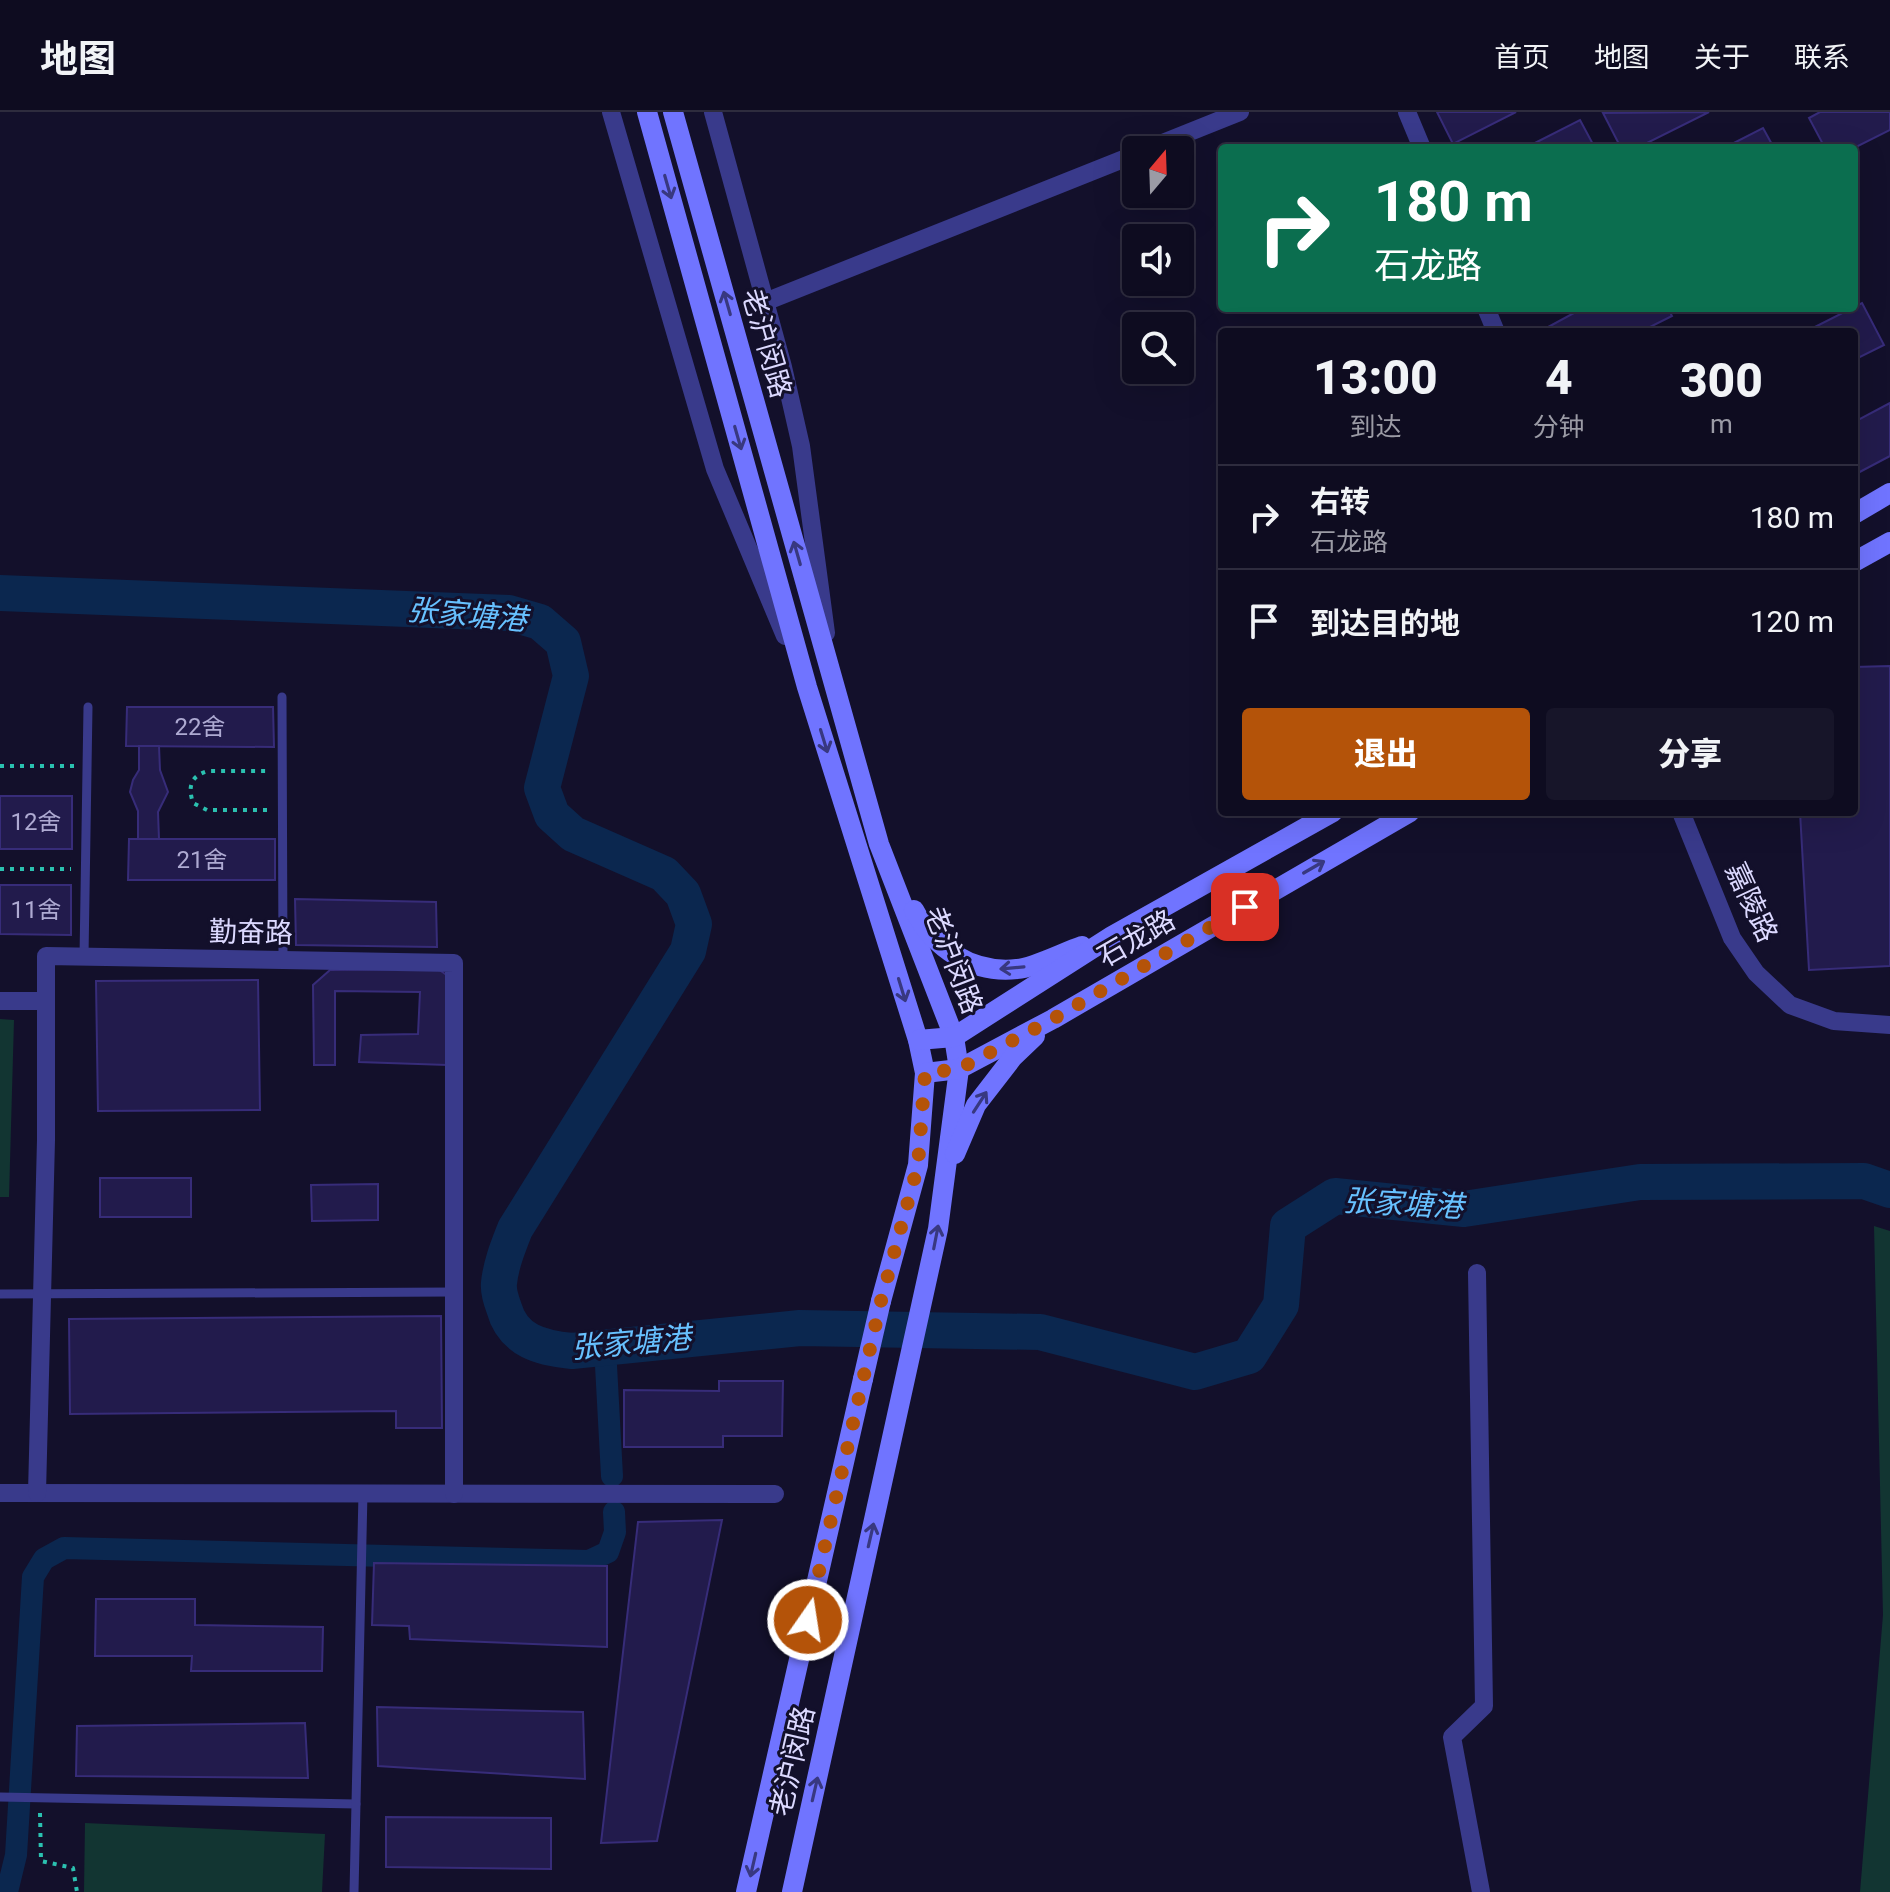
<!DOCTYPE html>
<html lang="zh">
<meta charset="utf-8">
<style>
body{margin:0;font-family:Roboto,"Noto Sans SC",sans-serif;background:#171529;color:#f1f3f6;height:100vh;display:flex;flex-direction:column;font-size:30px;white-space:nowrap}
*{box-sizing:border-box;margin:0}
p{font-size:26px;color:#9b9ba5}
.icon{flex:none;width:44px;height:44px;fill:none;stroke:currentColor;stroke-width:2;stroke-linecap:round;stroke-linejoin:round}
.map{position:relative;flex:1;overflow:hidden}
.drawer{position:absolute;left:1218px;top:216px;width:640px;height:488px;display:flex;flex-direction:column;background:#0e0c20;border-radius:8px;box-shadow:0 8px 32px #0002,0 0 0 2px #2e2c3e}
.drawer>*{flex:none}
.banner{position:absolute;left:1218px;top:32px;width:640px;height:168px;border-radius:8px;box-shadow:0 8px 32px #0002,0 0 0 2px #2e2c3e;background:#0b6e4f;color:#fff;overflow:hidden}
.needle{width:52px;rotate:19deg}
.controls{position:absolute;left:1122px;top:24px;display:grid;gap:16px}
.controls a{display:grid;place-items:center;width:72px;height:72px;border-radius:8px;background:#0e0c20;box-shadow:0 8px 32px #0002,0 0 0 2px #2e2c3e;font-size:40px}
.pin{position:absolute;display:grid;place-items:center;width:68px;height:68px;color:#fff;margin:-34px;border-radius:16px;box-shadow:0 4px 12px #0006}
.me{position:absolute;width:88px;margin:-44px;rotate:13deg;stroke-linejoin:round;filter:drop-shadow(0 0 6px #0008)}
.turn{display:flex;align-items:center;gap:28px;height:168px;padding:0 24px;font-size:36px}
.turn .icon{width:104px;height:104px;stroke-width:2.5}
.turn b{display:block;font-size:56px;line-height:68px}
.eta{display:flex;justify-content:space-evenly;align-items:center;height:136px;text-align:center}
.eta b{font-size:48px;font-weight:800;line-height:56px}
.button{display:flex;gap:16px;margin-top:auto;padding:16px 24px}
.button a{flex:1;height:92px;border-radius:8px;background:#b45309;color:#fff;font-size:32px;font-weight:800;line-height:92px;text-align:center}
.button a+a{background:#171529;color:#f1f3f6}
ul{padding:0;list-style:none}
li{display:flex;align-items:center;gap:24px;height:104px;padding:0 24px;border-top:2px solid #2e2c3e}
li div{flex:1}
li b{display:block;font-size:30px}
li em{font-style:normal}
header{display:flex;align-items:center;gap:48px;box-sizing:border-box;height:112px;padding:0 40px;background:#0e0c20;border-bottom:2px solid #2e2c3e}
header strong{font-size:38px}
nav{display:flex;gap:44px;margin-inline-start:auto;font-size:28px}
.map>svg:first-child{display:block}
.green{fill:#123532}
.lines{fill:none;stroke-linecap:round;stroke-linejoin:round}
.canal{stroke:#0b274f;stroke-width:22}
.river{stroke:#0b274f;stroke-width:36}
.building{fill:#221b4c;stroke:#372c79;stroke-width:2}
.path{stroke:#2bc1b0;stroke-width:4;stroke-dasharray:4 6;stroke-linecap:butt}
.lane{stroke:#393a8b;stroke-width:9}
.street{stroke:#393a8b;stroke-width:18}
.secondary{stroke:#7074ff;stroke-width:20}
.secondary-bridge{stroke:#7074ff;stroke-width:20}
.oneway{stroke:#383880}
.route{stroke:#b45309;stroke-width:14;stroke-dasharray:0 25.2}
.labels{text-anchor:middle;stroke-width:6;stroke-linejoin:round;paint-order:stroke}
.number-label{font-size:24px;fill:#aeaad2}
.street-label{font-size:28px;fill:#dcd9ff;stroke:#13102b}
.water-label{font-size:30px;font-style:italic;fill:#67c1ff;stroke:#13102b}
</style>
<header>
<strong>地图</strong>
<nav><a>首页</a><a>地图</a><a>关于</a><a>联系</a></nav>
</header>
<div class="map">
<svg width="1890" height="1780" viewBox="0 0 1890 1780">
<rect width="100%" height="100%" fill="#13102b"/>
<g class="green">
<path d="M0,907L14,908L9,1085H0Z"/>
<path d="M1874,1114L1890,1119V1780H1860L1883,1503Z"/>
<path d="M85,1711L325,1722L322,1780H84Z"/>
</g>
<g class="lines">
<g class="canal">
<path d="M605,1235L612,1364"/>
<path d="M7,1780L16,1743L33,1465L44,1447L64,1436L589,1449L608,1440L615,1420L614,1400"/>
</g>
<path class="river" d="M0,481L509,501L540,510L563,530L571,564L542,676L552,703L573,722L664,762L683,782L694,812L688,839L515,1117C508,1135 501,1152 499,1171C498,1179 501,1188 504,1196C513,1229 541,1236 572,1239L800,1216L1040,1220L1195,1260L1249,1244L1281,1193L1288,1114L1335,1084L1464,1097L1640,1070L1864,1069L1890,1078"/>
</g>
<g class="building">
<path d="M1437,0H1516L1453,32Z"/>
<path d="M1709,0L1637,36H1621L1603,1Z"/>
<path d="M1820,0H1890V18L1854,36H1825L1809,6Z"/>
<path d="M1580,8L1595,36H1525Z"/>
<path d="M1763,16L1774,36H1724Z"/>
<path d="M1862,191L1884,233L1854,248V220H1805Z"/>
<path d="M1583,196H1668L1672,204L1640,220H1539Z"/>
<path d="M1890,291V344L1854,363V310Z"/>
<path d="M1890,554V854L1809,858L1800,700H1854V555Z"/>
<path d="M127,595H273L274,635L126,634Z"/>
<path d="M139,634H159L160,658L168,680L158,700L159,727H138V699L130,680L133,668L139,658Z"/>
<rect x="0" y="684" width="72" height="53"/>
<path d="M129,727H275V768H128Z"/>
<path d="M0,773H71V823L0,822Z"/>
<path d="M295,787L436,790L437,835L296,833Z"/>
<path d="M438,857L448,864L447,953L359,950L361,923L418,922L420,880L335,879V953H314L313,873L330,858Z"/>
<path d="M258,868L260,998L98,999L96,869Z"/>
<rect x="100" y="1066" width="91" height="39"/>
<path d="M378,1072V1108L312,1109L311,1073Z"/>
<path d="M441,1204L442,1316H396V1299L70,1302L69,1207Z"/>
<path d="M719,1269H783L782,1324H723V1335H624V1278L719,1279Z"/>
<path d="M722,1408L657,1729L601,1731L638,1410Z"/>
<path d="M374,1451L607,1454V1535L410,1527L409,1514L372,1513Z"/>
<path d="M96,1487H195V1513L323,1515L322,1559H191L192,1544H95Z"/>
<path d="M377,1595L583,1600L585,1667L378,1654Z"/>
<path d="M305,1611L308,1666L76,1664L77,1614Z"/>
<path d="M386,1705L551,1706V1757L386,1755Z"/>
</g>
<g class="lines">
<g class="path">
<path d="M0,654H74"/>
<path d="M267,698H207L193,691C188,675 190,664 208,659H268"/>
<path d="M0,757H71"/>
<path d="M40,1701L41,1749L73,1756L77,1780"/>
</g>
<g class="lane">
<path d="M282,585L283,847"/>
<path d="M84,845L88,595"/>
<path d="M0,1182L454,1180"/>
<path d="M0,1685L356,1692"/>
<path d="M354,1780L363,1381"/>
</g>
<g class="street">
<path d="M611,0L715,357L785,524"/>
<path d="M713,0L783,255L801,334L826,521"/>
<path d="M1407,0L1422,36"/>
<path d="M1145,38L1240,0"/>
<path d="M765,190L1136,42"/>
<path d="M1486,196L1496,220"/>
<path d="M1681,700L1732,826L1756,861L1790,893L1834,909L1890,913"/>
<path d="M0,889H45"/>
<path d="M1477,1161L1484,1594L1452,1625L1481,1780"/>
<path d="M0,1381L775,1382"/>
<path d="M37,1381L46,1028V844L454,851V1382"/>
</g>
<g class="secondary">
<path d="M647,0L807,575L918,928L925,961L918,1053L881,1189"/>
<path d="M673,0L879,732L954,925L959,957L938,1117L792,1780"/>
<path d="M1854,402L1890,381"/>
<path d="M1854,450L1890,430"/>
<path d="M914,798C934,836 972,862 1017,857C1033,856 1064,840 1082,834"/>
<path d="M918,928L954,925L1112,824L1333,700"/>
<path d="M925,961L959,957L1053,907L1410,700"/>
<path d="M955,1042L976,993L1013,945L1035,924"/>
<path d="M746,1780L863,1267"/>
</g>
<path class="secondary-bridge" d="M863,1267L881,1189"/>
</g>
<defs><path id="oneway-shaft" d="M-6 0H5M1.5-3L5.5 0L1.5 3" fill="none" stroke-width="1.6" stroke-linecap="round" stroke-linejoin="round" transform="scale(2)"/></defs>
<g class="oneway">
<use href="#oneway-shaft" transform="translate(668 75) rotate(74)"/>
<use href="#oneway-shaft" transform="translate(727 191) rotate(-106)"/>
<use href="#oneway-shaft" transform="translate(738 326) rotate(74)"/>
<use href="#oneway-shaft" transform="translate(797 441) rotate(-106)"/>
<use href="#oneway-shaft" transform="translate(824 629) rotate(73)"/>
<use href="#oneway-shaft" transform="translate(1314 755) rotate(-30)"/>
<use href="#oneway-shaft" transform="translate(1012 856) rotate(175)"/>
<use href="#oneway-shaft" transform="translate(902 878) rotate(73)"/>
<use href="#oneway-shaft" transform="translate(980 990) rotate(-57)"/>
<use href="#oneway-shaft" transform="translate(936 1125) rotate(-79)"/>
<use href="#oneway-shaft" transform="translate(871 1423) rotate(-77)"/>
<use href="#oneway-shaft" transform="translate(815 1677) rotate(-77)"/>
<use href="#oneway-shaft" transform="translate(753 1753) rotate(103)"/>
</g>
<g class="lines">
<path class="route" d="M808,1508L881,1189L918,1053L925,961L959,957L1053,907L1245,795"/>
</g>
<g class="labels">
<g class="number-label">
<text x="200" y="623">22舍</text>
<text x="36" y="718">12舍</text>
<text x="202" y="756">21舍</text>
<text x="36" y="806">11舍</text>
</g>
<g class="street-label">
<text transform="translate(767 231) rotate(74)" y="10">老沪闵路</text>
<text transform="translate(1752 790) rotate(65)" y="10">嘉陵路</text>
<text transform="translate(251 820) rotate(1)" y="10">勤奋路</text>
<text transform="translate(1136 826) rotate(-30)" y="10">石龙路</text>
<text transform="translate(954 848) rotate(69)" y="10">老沪闵路</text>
<text transform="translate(792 1649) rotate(-77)" y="10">老沪闵路</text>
</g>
<g class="water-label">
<text transform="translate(467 503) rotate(5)" y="10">张家塘港</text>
<text transform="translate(1403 1092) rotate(3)" y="10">张家塘港</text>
<text transform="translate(631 1231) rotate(-5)" y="10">张家塘港</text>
</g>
</g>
</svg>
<div class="controls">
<a><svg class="needle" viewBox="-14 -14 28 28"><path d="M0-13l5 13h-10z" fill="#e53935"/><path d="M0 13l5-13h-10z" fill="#9b9ba5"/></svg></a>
<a><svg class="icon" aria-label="sound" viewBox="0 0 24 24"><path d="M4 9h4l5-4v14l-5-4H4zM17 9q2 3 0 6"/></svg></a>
<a><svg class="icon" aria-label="search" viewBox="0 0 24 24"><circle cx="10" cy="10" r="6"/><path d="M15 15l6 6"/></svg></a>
</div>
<div class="pin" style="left:1245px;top:795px;background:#d93025"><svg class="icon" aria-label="arrive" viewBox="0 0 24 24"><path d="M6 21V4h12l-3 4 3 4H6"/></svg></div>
<svg class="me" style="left:808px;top:1508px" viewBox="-20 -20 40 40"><circle r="17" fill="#b45309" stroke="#fff" stroke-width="3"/><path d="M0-11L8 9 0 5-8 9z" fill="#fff"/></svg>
<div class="banner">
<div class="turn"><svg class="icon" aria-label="right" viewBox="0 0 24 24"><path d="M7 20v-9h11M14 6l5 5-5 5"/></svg><div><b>180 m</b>石龙路</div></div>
</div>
<section class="drawer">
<div class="eta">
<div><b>13:00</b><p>到达</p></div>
<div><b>4</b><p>分钟</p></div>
<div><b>300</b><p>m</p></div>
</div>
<ul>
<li><svg class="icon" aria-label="right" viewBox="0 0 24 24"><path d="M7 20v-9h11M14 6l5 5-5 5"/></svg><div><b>右转</b><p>石龙路</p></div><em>180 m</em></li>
<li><svg class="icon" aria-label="arrive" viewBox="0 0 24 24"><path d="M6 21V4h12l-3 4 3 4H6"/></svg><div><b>到达目的地</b></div><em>120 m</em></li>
</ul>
<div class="button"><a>退出</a><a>分享</a></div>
</section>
</div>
